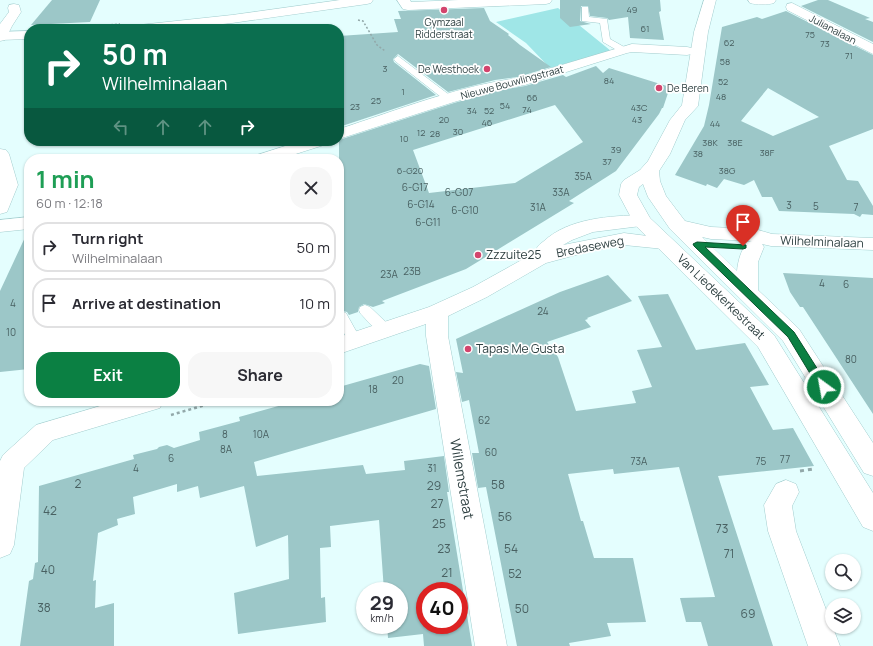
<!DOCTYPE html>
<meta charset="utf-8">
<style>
body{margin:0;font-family:Manrope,sans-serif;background:#f7f7f7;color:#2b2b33;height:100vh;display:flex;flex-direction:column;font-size:15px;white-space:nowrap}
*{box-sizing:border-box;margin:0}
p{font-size:13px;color:#7c7c81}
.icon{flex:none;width:22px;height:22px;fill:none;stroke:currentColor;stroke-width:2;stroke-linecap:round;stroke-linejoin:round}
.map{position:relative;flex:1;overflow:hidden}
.panel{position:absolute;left:24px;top:154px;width:320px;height:252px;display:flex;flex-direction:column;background:#fff;border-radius:16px;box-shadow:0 1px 3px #0004}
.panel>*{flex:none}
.top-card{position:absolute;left:24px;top:24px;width:320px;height:122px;border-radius:16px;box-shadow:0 1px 3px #0004;background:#0b6e4f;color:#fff;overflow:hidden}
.fabs{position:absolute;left:825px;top:554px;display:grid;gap:8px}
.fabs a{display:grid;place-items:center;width:36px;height:36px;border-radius:50%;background:#fff;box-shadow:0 1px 3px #0004;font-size:20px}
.speed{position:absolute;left:356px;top:582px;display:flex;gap:8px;font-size:20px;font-weight:700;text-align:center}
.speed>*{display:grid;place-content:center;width:52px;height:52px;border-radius:50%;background:#fff;box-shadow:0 1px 3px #0004;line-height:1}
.speed small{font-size:10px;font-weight:400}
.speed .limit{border:6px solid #d22;background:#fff;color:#111}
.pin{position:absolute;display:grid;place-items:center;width:34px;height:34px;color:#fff;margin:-41px -17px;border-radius:50% 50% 50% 0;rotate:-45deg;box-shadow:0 0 4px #0007}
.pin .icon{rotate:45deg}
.me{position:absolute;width:44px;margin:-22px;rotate:328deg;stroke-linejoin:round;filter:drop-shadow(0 0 3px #0008)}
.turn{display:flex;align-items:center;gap:14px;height:84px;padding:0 12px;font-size:18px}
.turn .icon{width:52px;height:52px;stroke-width:2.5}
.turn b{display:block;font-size:28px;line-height:34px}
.lanes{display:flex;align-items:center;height:38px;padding:0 12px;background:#0003;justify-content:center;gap:20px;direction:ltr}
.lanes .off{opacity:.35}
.round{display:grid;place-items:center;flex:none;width:42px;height:42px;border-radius:16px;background:#f7f7f7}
.headline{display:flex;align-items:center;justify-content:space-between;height:68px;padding:0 12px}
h1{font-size:24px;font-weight:700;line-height:30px;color:#1e9e55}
.action{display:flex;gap:8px;margin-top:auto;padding:8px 12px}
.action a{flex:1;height:46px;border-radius:16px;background:#0b8043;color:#fff;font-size:16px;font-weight:700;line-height:46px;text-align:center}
.action a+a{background:#f7f7f7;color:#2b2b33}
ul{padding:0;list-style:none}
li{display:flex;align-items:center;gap:12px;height:50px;margin:0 8px 6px;padding:0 4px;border:2px solid #e1e1e2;border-radius:16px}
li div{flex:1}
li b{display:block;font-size:15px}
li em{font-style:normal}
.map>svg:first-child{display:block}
.green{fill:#9fe6e7}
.building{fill:#9cc7c8;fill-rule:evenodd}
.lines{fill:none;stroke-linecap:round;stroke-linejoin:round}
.lane-casing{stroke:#a2cdce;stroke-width:1}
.street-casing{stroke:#a2cdce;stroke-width:1}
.secondary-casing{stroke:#a2cdce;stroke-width:1}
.path-far2{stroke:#92a8a9;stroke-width:1.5;stroke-dasharray:2 2;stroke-linecap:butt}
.path-far1{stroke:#92a8a9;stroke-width:2.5;stroke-dasharray:3 3;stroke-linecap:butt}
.path{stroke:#92a8a9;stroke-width:3;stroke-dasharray:4 4;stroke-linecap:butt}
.lane{fill:#fff;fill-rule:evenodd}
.street{fill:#fff;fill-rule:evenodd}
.secondary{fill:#fff;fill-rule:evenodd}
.route{fill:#0b8043;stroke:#07532c}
.poi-dot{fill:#d3446d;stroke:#fff;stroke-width:1.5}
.labels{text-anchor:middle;stroke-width:3.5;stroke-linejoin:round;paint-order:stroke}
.far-number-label{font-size:9px;fill:#496162}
.far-poi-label{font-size:10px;fill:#2d3f40;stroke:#fff}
.far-street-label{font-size:10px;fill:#2d3f40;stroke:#fff}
.number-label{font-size:10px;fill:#496162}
.street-label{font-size:12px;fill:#2d3f40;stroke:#fff}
.poi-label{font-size:12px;fill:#2d3f40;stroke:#fff;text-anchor:start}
.near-number-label{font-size:12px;fill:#496162}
.near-street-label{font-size:14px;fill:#2d3f40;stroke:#fff}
</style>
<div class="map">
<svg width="873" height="646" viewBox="0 0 873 646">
<rect width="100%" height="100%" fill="#e4fefe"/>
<path class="green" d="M558,8L611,51L550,68L526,43L496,22Z"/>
<g class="building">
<path d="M52,0H100L90,22L31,25Z"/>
<path d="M560,0H660L661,11L659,12L664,40L630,38L628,17L609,20L607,18L590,16L588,6H581L580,21L591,24L570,27L560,18Z"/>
<path d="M818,0H828L870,18L865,19L873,22V42L801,6Z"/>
<path d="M484,8L490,21L509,34L508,35L520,45L551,67L518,77L495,80L448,92L398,54L393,59L394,62L436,95L339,127V36L398,32L394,19H401L398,11Z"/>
<path d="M786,11L873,55V129L829,146L847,180L858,181L873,206V215L862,214L860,217L854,214L779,211L772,197H762L754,180L744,185L724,179L717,188L707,184L706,186L675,175L704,126L709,105L722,27L757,17L762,19ZM768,88L819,117L773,136L741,121Z"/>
<path d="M596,66L603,73L609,68L670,87L663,108H662L659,114L616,171L569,201L574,203L466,269L382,301L385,303L373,307L364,304L359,307L358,312L349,315L347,312L339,310V140L454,103L500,90L525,86L563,75L566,77ZM555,105L583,142L515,183L429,193L413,150Z"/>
<path d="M28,231L29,369L0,372V291Z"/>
<path d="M783,273L873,278V414L803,307H800L790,292Z"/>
<path d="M608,275L632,301L587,318L588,319L585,320L591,327L547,342L558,357L576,411L636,403L632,391L652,387L637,350L662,347L638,296L668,294L696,350L745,343L769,385L750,387L773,430L793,428L814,466L718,476L773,646H708L701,622H686L680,598L715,597L679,467L614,474L613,469L568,474L581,521H583L594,558H633L646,622L607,623L611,636L569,643L570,646H517L486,487L478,488L472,453H479L469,400L462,402L456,372L463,373L456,339L560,292Z"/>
<path d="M420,364L429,366L436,409L254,462L257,476L363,465L366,474L405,470L404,461L444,456L449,492H447L472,646H424L423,634L388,638L387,625H399V591H384L379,520L330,526L331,547L320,548L321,598L325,597L326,622L238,634L234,593L289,579L288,535L256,547L244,486L200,498L198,486L177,492V484L133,497L135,514L117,519L118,525L98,533L93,581L96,580L95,608L114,603V646H20L29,581L33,579L35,563L38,562L39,486L134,459L133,455L157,449L159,447L167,445L174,448L200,440L199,432L240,421L239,417L282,405L281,401H339V387ZM425,591H459V625H425Z"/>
</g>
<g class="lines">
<g class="lane-casing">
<g id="lane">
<path d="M582,7H588L589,17L607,19L610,39L626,48L627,50L626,52H620L603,42L600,23L582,21Z"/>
<path d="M398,56L452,97L454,99L452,101H446L395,61L394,59Z"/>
<path d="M365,305L370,307L391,327L393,330L391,333C379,337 368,321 360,313L359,310L360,307Z"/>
<path d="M341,311L346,313L360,338L362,341L360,344L355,346L350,344L339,324V312Z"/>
</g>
</g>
<g class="street-casing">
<g id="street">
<path d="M397,0H410L411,2L459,0H552L550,3L546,4L408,10L403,9Z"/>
<path d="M748,0H776L774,3C767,5 757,5 750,3Z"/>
<path d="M792,3L873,44V54L787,10L786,7L787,4Z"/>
<path d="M14,4L19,5L21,12L12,26L5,40L0,41V24L9,12L8,8L9,5Z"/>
<path d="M632,44L687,47L692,48L694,51L692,54L687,55L632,52L627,53L525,85L500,89L454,102L339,139V129C398,110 457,86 518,78Z"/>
<path d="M301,141H326L324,145L280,159H254L257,155Z"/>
<path d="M0,149L6,150L9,154L18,185L7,212L0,214Z"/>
<path d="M642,215L649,217L652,221L649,225L593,232L572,240L563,245L624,233L671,239L674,243L671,247L664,249L624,245L591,251L546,263L487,297L448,316V336L507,646H475L426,336V324L339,354V337L429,307L473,287L536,252C536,247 540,244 544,241C569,218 610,216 642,215Z"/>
<path d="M29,217V229L0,232V220Z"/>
<path d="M117,401H163L160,408L53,440L24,468L14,545L10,554L0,558V461L3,455L36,425Z"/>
<path d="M786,480L796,484L799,492L792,506L796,531L840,646H808L768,531L764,505L776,484Z"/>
</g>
</g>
<g class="secondary-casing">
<g id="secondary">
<path d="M340,0H373L371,3L367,4L232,23L176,29H132L134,26L139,25L232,15Z"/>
<path d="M704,0H716L708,32L698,106L685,120L670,154L659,171L660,181L666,196L685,221L711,227L755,229L772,234L873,238V250L771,246L762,244L764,247L758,262V290L799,329L873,443V476L864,473L783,341L670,229L648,197L643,184L639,187L637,195L650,218L774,335L873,493V531L863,527L758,347L635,225L619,195L621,184L624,180L640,170L648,161L670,120L682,105L694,32ZM702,237L711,239L752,241L747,242C741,251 738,260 737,271Z"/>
<path d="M29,31V39L0,40V32Z"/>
</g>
</g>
<g class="path-far2">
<path d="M358,20L363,21L377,45L385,51"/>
<path d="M59,29L120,24"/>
</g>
<path class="path-far1" d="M171,415L219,401"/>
<path class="path" d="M800,471L813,469"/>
<use href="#lane" class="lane"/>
<use href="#street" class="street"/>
<use href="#secondary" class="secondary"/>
</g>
<path class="route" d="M697,242L746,245V248L743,249L705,247L794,332L827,384L829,387L827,390H820L788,337L694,246L693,244Z"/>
<g class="poi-dot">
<circle cx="444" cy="10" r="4"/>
<circle cx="487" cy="69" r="4"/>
<circle cx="659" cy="88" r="4"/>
<circle cx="478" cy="255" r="4"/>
<circle cx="468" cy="349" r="4"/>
</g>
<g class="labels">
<g class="far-number-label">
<text x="632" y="13">49</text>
<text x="645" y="32">61</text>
<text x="810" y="38">75</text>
<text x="729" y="46">62</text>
<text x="825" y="47">73</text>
<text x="849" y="59">71</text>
<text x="725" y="65">58</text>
<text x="385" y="72">3</text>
<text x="609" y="84">84</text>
<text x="723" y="85">52</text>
<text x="403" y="95">1</text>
<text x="721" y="100">48</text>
<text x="532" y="101">66</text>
<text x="376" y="104">25</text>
<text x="505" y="109">54</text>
<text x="355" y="110">23</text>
<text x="639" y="111">43C</text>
<text x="527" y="113">74</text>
<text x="472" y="114">34</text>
<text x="489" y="114">52</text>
<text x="444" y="123">20</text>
<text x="637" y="123">43</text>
<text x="487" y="126">46</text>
<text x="715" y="127">44</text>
<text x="458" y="135">30</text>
<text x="421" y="136">12</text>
<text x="435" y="137">28</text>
<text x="404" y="142">10</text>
<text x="710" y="146">38K</text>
<text x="735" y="146">38E</text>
<text x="616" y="153">39</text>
<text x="767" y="156">38F</text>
<text x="698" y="157">38</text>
<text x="607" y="165">37</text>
<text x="410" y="174">6-G20</text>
<text x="727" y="174">38G</text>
</g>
<g class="far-poi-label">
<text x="444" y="26">Gymzaal<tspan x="444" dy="12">Ridderstraat</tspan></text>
<text x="479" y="73" text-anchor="end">De Westhoek</text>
<text x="667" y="92" text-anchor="start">De Beren</text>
</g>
<g class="far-street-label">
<text transform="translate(833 29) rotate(28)" y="4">Julianalaan</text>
<text transform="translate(512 82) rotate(-15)" y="4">Nieuwe Bouwlingstraat</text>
</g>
<g class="number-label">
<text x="583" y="180">35A</text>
<text x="415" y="191">6-G17</text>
<text x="459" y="196">6-G07</text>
<text x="561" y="196">33A</text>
<text x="421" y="208">6-G14</text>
<text x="789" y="209">3</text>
<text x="816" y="210">5</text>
<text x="538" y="211">31A</text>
<text x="856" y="211">7</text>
<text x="465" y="214">6-G10</text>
<text x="428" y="226">6-G11</text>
<text x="412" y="275">23B</text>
<text x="389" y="278">23A</text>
<text x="822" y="287">4</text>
<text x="846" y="288">6</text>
<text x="13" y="307">4</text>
<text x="543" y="315">24</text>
<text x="11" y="336">10</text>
<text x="851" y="363">80</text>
<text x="398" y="384">20</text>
<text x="373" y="393">18</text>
<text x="484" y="424">62</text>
<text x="225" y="438">8</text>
<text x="261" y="438">10A</text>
<text x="226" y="453">8A</text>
<text x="491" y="456">60</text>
<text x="171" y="462">6</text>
<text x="785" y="463">77</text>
<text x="639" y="465">73A</text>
<text x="761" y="465">75</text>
<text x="136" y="472">4</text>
<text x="432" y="472">31</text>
</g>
<g class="street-label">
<text transform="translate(822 242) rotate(2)" y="4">Wilhelminalaan</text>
<text transform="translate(590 247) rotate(-11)" y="4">Bredaseweg</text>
<text transform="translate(721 297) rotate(44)" y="4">Van Liedekerkestraat</text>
</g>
<g class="poi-label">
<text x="486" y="259">Zzzuite25</text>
<text x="476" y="353">Tapas Me Gusta</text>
</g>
<g class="near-number-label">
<text x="78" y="488">2</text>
<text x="498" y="489">58</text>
<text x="434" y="490">29</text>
<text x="437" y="508">27</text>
<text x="50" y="515">42</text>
<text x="505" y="521">56</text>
<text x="439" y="528">25</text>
<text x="722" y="533">73</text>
<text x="444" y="553">23</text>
<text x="511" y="553">54</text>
<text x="729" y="558">71</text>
<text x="48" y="574">40</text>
<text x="447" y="577">21</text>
<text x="515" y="578">52</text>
<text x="44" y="612">38</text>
<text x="522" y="613">50</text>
<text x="748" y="618">69</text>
</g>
<g class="near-street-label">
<text transform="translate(462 479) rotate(80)" y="5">Willemstraat</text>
</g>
</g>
</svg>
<div class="fabs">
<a><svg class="icon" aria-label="search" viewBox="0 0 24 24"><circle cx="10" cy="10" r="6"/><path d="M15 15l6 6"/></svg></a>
<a><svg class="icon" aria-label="layers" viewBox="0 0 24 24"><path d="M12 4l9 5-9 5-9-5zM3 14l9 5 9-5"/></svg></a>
</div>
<div class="speed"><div>29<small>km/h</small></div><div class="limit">40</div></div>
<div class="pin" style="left:743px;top:246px;background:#d93025"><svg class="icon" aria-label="arrive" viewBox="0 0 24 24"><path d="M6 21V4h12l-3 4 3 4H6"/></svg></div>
<svg class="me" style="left:824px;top:387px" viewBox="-20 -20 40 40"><circle r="17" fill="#0b8043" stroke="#fff" stroke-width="3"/><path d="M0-11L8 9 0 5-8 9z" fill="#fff"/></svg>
<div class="top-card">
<div class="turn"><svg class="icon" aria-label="right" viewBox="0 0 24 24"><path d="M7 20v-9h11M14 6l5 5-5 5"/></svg><div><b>50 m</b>Wilhelminalaan</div></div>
<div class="lanes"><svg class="icon off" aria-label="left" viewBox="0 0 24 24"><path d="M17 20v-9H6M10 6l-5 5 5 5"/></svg><svg class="icon off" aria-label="ahead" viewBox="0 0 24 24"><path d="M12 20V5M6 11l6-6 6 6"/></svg><svg class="icon off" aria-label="ahead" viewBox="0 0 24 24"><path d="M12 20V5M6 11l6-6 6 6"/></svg><svg class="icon" aria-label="right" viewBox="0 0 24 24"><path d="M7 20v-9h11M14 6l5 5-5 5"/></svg></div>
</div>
<section class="panel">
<div class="headline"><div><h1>1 min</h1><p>60 m · 12:18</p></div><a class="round"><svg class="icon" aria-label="close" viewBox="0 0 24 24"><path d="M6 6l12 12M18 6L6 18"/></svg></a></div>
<ul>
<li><svg class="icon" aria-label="right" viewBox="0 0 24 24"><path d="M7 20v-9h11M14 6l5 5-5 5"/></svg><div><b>Turn right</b><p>Wilhelminalaan</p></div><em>50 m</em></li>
<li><svg class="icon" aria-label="arrive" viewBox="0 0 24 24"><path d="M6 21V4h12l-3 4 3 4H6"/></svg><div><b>Arrive at destination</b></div><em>10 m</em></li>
</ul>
<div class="action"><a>Exit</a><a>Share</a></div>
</section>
</div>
